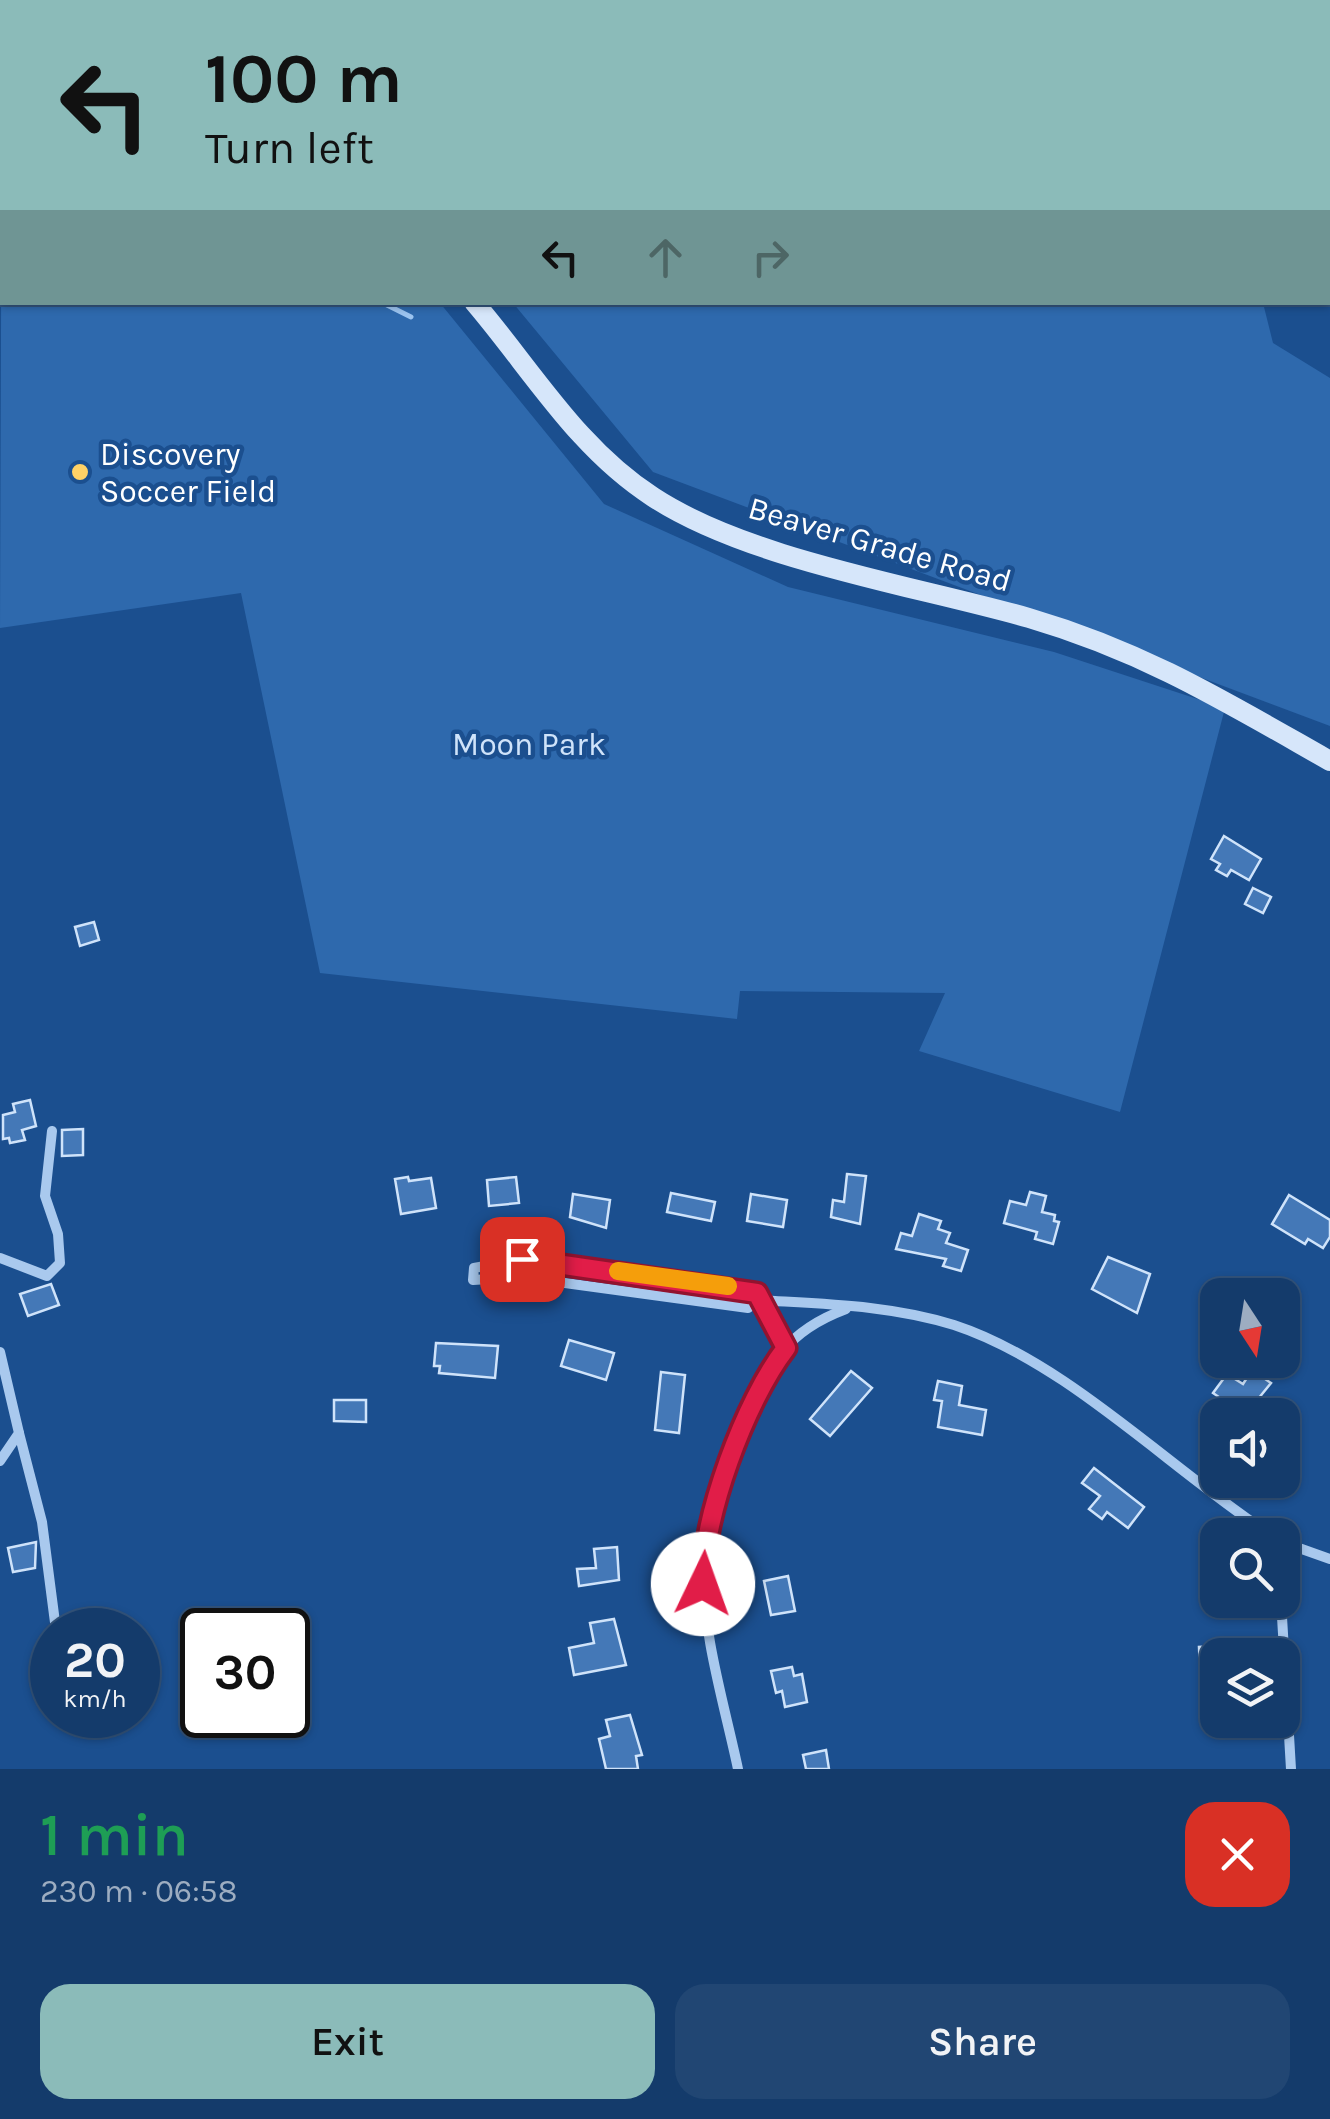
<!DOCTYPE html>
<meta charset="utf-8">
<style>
body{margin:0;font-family:Karla,sans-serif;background:#214673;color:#f1f3f6;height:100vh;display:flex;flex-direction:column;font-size:38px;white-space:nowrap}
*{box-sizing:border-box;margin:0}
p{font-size:32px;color:#9dadc1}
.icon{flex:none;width:55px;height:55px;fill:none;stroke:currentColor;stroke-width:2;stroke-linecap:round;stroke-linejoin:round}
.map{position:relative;height:1769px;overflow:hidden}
.drawer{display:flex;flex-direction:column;background:#143b6b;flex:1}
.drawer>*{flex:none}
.guide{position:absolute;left:0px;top:0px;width:1330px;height:305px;box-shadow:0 2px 8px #0004,0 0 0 2px #33557e;background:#8bbbb9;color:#111;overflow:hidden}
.needle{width:65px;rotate:168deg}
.buttons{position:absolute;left:1200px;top:1278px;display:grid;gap:20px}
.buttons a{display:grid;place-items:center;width:100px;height:100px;border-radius:20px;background:#143b6b;box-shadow:0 2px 8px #0004,0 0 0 2px #33557e;font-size:50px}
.speed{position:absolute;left:30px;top:1608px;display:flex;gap:20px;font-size:50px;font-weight:700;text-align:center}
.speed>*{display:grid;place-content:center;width:130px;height:130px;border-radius:50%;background:#143b6b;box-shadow:0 2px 8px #0004,0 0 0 2px #33557e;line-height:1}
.speed small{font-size:25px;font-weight:400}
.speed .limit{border:5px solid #111;border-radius:15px;background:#fff;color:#111}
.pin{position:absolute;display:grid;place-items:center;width:85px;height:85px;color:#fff;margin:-42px;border-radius:20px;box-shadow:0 5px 15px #0006}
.me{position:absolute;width:110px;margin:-55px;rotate:3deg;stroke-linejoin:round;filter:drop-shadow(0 0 8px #0008)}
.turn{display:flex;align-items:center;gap:35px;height:210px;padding:0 40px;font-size:45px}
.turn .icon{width:130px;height:130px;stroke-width:2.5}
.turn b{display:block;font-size:70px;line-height:85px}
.lanes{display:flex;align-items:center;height:95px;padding:0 40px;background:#0003;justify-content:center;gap:50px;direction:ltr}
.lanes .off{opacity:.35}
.round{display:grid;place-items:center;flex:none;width:105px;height:105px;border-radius:30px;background:#214673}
.head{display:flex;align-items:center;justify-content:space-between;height:170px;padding:0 40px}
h1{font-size:60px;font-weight:600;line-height:75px;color:#1e9e55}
.button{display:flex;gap:20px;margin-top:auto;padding:20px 40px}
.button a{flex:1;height:115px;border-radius:30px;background:#8bbbb9;color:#111;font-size:40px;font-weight:600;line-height:115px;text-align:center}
.button a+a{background:#214673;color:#f1f3f6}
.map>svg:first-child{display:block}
.green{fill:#2e69ad}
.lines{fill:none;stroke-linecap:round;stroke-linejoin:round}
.stream{stroke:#9cc4f0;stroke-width:5}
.building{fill:#4478b7;stroke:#cfe3fa;stroke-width:2.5}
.minor{stroke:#a9c9ee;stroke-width:10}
.tertiary{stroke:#a9c9ee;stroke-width:18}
.secondary{stroke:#d6e6fa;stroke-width:20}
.route-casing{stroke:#92132f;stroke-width:25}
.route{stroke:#e11d48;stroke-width:18}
.slow{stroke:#f59e0b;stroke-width:18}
.poi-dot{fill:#ffd166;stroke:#1b4f8f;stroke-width:4}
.labels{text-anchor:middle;stroke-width:9;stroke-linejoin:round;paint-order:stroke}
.poi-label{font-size:32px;fill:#fff;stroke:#1b4f8f;text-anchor:start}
.street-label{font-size:32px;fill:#fff;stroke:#1b4f8f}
.park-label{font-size:32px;fill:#cfe3fa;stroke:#1b4f8f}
</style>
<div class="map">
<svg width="1330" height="1769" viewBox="0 0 1330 1769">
<rect width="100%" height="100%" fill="#1b4f8f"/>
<g class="green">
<path d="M324,0H1330V109L1328,2Z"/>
<path d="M2,36V302L440,303L604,504L788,587L1054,652L1225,708L1120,1112L919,1051L945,993L740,991L737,1019L320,973L241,593L0,628Z"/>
<path d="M513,303H1263L1273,343L1330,378V726L653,472Z"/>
</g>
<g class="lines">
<g class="stream">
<path d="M0,175L2,176"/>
<path d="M381,302L411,317"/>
</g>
</g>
<g class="building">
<path d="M1224,836L1261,859L1249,880L1231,870L1227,876L1216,870L1220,864L1211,859Z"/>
<path d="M1253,888L1271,897L1263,913L1245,904Z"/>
<path d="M94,922L99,940L80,946L75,927Z"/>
<path d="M30,1100L36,1126L22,1130L25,1140L10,1143L9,1138L3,1139V1115L15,1112L13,1104Z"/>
<path d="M83,1129V1155L62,1156V1130Z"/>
<path d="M847,1174L866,1176L860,1224L831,1217L833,1200L844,1202Z"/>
<path d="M408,1177L409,1181L431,1178L436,1208L401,1214L395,1179Z"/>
<path d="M516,1177L519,1203L489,1206L487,1180Z"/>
<path d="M1030,1192L1046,1196L1042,1212L1055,1215L1054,1221L1059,1222L1053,1244L1035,1239L1037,1232L1004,1223L1010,1201L1026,1205Z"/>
<path d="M671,1193L715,1202L711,1221L667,1212Z"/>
<path d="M573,1194L610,1200L606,1228L570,1217Z"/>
<path d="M751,1194L787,1200L783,1227L747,1221Z"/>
<path d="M1289,1195L1330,1220V1237L1323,1248L1308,1239L1305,1244L1272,1224Z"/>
<path d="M919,1214L941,1221L938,1229L950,1233L946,1243L968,1250L961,1271L943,1266L946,1259L896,1249L901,1233L912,1236Z"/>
<path d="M1108,1257L1150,1274L1137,1313L1092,1289Z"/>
<path d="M51,1284L59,1305L28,1316L20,1294Z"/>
<path d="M569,1340L614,1353L606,1380L561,1366Z"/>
<path d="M436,1343L498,1346L495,1378L439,1373L440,1366H434Z"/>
<path d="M1252,1370L1271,1383L1245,1415L1213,1393L1227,1374L1243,1384Z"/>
<path d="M851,1371L872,1388L830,1436L810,1419Z"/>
<path d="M661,1372L685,1375L679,1433L655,1430Z"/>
<path d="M938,1381L962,1386L959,1405L986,1410L982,1435L938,1427L942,1401L934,1400Z"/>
<path d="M334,1400H366V1422L334,1421Z"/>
<path d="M1094,1468L1144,1507L1128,1528L1107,1512L1102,1519L1089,1509L1100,1496L1082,1483Z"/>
<path d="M36,1542L35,1568L13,1572L8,1548Z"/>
<path d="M617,1547L619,1580L579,1586L577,1569L596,1568L594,1549Z"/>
<path d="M788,1576L795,1611L771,1615L764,1581Z"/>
<path d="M614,1619L626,1665L574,1675L569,1648L594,1643L590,1623Z"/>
<path d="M1216,1646L1218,1697L1201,1698L1199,1647Z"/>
<path d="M792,1667L794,1676L802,1674L807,1702L785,1707L782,1691L776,1693L771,1671Z"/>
<path d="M630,1715L642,1755L636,1756L638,1769H606L599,1739L610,1736L606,1720Z"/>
<path d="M826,1750L829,1769H806L803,1755Z"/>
</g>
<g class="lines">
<g class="minor">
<path d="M0,1258L47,1276L60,1263L58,1234L45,1196L52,1131"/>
<path d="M786,1348L758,1300L757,1293L522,1259L474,1268L473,1280L521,1277L748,1308L758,1300C824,1304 890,1305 954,1325C1067,1362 1171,1470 1271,1535"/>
<path d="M0,1352L19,1433L0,1461"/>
<path d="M19,1433L42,1522L56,1630"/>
<path d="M1282,1542L1330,1559"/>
<path d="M1281,1600L1291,1769"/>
<path d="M738,1769C724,1703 702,1633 703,1565C703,1518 753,1388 783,1351C799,1331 822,1318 846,1309"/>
</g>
<g class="tertiary">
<path d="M61,2L67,0"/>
<path d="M0,25L2,24"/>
</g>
<g class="secondary">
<path d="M139,0L143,2"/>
<path d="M474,302C532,370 577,448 653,497C749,560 917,586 1029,618C1145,652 1226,702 1330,761"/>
</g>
</g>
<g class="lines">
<g class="route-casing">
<path id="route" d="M522,1259L757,1293L786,1348C745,1401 702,1518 703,1584"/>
</g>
<use href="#route" class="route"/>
<path class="slow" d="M618,1271L728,1286"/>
</g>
<circle class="poi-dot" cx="80" cy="472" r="10"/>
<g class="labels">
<g class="poi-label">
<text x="100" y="465">Discovery<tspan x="100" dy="37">Soccer Field</tspan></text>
</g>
<g class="street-label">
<text transform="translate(880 544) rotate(16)" y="11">Beaver Grade Road</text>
</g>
<g class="park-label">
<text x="529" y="755">Moon Park</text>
</g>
</g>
</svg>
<div class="buttons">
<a><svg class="needle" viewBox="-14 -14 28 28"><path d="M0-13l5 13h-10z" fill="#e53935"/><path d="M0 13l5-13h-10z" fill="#9dadc1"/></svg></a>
<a><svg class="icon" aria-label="sound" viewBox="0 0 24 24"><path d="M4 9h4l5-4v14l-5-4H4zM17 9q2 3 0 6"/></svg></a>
<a><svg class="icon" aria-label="search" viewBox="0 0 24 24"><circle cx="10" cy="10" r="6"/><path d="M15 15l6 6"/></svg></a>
<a><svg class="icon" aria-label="layers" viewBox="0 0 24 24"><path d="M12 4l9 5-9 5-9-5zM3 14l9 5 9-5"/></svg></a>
</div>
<div class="speed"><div>20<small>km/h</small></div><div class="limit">30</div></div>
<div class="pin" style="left:522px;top:1259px;background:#d93025"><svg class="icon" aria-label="arrive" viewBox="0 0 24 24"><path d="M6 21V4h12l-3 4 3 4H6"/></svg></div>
<svg class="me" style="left:703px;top:1584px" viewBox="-20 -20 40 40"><circle r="19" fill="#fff"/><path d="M0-13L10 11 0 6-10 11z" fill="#e11d48"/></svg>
<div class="guide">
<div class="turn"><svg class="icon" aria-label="left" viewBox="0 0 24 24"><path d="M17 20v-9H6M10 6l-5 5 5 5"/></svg><div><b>100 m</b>Turn left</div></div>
<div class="lanes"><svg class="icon" aria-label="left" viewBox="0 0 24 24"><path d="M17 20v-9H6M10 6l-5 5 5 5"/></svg><svg class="icon off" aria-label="ahead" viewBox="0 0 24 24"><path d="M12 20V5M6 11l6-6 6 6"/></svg><svg class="icon off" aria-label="right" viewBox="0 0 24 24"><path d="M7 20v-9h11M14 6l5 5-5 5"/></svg></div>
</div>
</div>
<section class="drawer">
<div class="head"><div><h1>1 min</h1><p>230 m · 06:58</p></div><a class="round" style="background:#d93025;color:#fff"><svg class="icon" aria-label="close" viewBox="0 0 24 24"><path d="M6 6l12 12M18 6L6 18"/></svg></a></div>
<div class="button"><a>Exit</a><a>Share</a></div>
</section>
